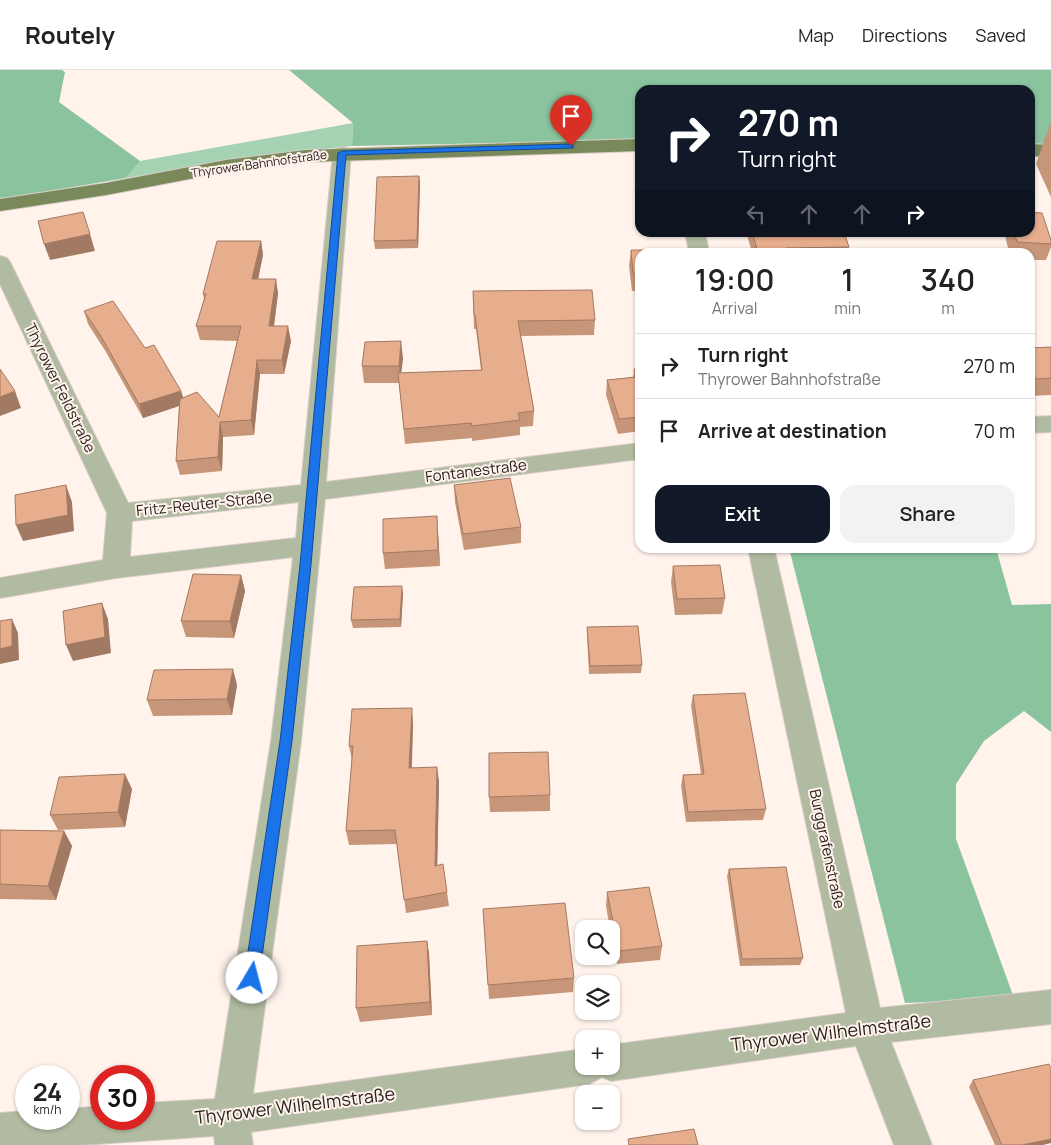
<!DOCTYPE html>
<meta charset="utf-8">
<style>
body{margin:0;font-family:Manrope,sans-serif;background:#f2f2f2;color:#222;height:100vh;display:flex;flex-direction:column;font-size:19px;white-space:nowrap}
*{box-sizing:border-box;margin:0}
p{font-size:16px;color:#767676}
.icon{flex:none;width:28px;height:28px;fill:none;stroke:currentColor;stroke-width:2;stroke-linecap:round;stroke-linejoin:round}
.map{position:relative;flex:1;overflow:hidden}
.drawer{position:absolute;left:635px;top:178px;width:400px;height:305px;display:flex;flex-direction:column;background:#fff;border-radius:15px;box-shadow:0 1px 4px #0004}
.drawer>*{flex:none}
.guide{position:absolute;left:635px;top:15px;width:400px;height:152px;border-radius:15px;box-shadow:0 1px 4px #0004;background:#111827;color:#fff;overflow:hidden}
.fabs{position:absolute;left:575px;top:850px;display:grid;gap:10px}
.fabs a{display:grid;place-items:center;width:45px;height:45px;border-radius:10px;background:#fff;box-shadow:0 1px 4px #0004;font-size:25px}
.speed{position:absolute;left:15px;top:995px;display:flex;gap:10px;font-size:25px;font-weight:700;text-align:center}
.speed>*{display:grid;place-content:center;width:65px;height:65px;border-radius:50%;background:#fff;box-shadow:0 1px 4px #0004;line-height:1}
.speed small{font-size:12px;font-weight:400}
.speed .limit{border:8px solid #d22;background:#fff;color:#111}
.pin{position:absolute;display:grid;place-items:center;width:42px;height:42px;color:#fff;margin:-51px -21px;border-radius:50% 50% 50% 0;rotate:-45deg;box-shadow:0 0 5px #0007}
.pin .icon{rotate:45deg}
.me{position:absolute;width:55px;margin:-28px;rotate:8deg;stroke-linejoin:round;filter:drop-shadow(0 0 4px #0008)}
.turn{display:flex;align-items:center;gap:18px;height:105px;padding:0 20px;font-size:22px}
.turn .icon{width:65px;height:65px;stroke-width:2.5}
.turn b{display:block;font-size:35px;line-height:42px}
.lanes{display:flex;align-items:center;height:48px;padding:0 20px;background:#0003;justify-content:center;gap:25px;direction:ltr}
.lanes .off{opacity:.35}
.eta{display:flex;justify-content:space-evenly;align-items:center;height:85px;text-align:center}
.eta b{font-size:30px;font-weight:600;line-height:35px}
.cta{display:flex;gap:10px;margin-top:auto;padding:10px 20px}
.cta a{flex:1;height:58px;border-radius:15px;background:#111827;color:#fff;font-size:20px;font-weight:600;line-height:58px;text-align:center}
.cta a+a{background:#f2f2f2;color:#222}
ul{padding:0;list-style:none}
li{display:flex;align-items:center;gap:15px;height:65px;padding:0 20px;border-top:1px solid #e0e0e0}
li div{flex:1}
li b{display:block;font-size:19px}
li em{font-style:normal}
header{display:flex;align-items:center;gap:30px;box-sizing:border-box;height:70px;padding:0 25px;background:#fff;border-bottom:1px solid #e0e0e0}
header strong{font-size:24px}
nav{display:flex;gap:28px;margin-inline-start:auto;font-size:18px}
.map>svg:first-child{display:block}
.green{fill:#a6d2b4}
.forest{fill:#8ac39d}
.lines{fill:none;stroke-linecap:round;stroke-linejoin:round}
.minor-casing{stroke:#d8cdc7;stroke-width:2}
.major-casing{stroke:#d8cdc7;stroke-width:2}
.minor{fill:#b1bba1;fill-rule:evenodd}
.major{fill:#79895a;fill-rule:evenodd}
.wall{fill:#c79679}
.shaded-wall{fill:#a27a63}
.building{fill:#e7ae8d;stroke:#a27a63}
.route{fill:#1a73e8;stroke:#114b97}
.labels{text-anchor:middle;stroke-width:4;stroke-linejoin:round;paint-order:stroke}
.far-street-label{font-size:12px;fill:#28221f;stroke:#fff3ec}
.street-label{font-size:15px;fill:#28221f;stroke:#fff3ec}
.near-street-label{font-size:18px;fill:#28221f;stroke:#fff3ec}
</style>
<header>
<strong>Routely</strong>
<nav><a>Map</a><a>Directions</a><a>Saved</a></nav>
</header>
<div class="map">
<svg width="1051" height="1075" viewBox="0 0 1051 1075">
<rect width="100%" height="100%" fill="#fff3ec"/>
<path class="green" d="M353,53L352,76L265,85L126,108L140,91Z"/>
<g class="forest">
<path d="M0,0H62L65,2L59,32L140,91L126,108L15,127L0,128Z"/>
<path d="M289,0H1051V76L1030,75V20H640V70L352,76L353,53Z"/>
<path d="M789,478H996L1012,535L1051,534V662L1024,641L984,671L956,714V769L1014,928L905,933Z"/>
</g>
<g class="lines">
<g class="minor-casing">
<g id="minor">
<path d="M342,77L349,79L351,83L326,412L640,373V389L325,429L301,671L253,1024L584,979V996H611V975L846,943L748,478H774L880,938L1051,920V954L891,972L932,1075H894L856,976L611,1011L602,1007L589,1014L251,1062L253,1075H215L214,1066L82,1075H0V1043L26,1041V1049H69V1039L101,1036V1049H144V1033L215,1029L271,671L293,487L116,508L0,528V508L103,490L107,443L0,214V186L7,188L10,192L128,433L301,415L333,83L335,79ZM299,432L296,468L130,487L132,451Z"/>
<path d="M685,162H705L709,182H689Z"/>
<path d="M1051,346V362L1030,363V347Z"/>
</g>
</g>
<g class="major-casing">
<g id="major">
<path d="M640,69V81L306,92L226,102L106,125L0,141V129L106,113L226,90L306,80Z"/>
<path d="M1030,74L1051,75V87L1030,86Z"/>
</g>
</g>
<use href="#minor" class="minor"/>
<use href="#major" class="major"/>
</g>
<g class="wall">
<path d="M1050,54H1051V127L1036,94Z"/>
<path d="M419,106L420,114L418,178L375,179L374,171Z"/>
<path d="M746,162H844L849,177L847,182H752Z"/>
<path d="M1004,162H1030L1051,170V177L1046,190H1030V182H1009Z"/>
<path d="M261,171L263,185L258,209L278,223L274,256L291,271L284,304H260L254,365L223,367L222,401L180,405L176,391L179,336L143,348L106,282L88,254L84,241L181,321L183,328L219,347L237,271L200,270L196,256L204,229L203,224Z"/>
<path d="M631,180L640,182V221H632L629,196Z"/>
<path d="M473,221L595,250L594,265L521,266L534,341L533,356L520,357V365L472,371V368L405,374L399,313H364L362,296L403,288L401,303L481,300L476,259H474Z"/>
<path d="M1051,277V325L1030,326V278Z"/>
<path d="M640,298V361L618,364L606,325L607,310L633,307L634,299Z"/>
<path d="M454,415L521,457V473L464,480L455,432Z"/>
<path d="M438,463L440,496L385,499L383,483Z"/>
<path d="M673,496L725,528L722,544L675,545L671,512Z"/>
<path d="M241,505L245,521L234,568L186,567L181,551Z"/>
<path d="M403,524L401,557L353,558L351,550Z"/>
<path d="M587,557L642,595L641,603L589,604L587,565Z"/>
<path d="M237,615L232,645L153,646L147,630Z"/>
<path d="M693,625L766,739L763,750L686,752L681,716L683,705L701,704L691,636Z"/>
<path d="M413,653L412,697L439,711L437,795L447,822L449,836L406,843L397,774L349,775L346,761L352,690L349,676Z"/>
<path d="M132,719L125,757L58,760L50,745Z"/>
<path d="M550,725V741L490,742L489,727Z"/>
<path d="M0,760L64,761L72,776L56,830L0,829Z"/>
<path d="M729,799L803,888L800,895L740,896L727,806Z"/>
<path d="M607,822L662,876L660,890L617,894L611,865V859H610L606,836Z"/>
<path d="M483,839L574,908L573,922L489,929Z"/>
<path d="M427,871L429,884L432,945L360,952L356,938Z"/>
<path d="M973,1010L1043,1075H995L969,1017Z"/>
</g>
<g class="shaded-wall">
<path d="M419,106L420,114L418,178L417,170Z"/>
<path d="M90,164L95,181L50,190L44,174Z"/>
<path d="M261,171L263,185L255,224L252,209Z"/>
<path d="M276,209L278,223L272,271L269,256Z"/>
<path d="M288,256L291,271L284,304L282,290Z"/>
<path d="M401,271L403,288L400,313L399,296Z"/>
<path d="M257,290L260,304L254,365L251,350Z"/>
<path d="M15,321L21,338L0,346V327Z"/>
<path d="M181,321L185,334L143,348L139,334Z"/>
<path d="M220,352L223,367L222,401L218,387Z"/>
<path d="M66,415L72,432L74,461L23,471L16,455Z"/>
<path d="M437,446L438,463L440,496L438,480Z"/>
<path d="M241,505L245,521L234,568L230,551Z"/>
<path d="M402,516L403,524L401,557L400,549Z"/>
<path d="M102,533L108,549L111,583L73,591L66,575Z"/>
<path d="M12,549L18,563L19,590L0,594V579Z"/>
<path d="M233,599L237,615L232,645L227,629Z"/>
<path d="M412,638L413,653L411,712L409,698Z"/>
<path d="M437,697L439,711L437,809L435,796Z"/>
<path d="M125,704L132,719L125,757L118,742Z"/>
<path d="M64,761L72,776L56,830L48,816Z"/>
<path d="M427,871L429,884L432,945L430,932Z"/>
<path d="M1051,1069V1073L1043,1075H1022Z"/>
</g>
<g class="building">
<path d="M419,106L417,170L374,171L377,107Z"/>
<path d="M83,142L90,164L44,174L38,151Z"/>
<path d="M1030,142L1042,143L1051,170V174L1017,172L1014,162H1030Z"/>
<path d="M752,162H844L849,177L786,178L788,182H758Z"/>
<path d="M217,171H261L252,209H276L269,256H288L282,290H257L251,350L220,352L218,387L176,391L180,329L197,322L219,347L241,256H196L206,224H203Z"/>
<path d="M631,180H667V182H640V204H633Z"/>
<path d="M592,220L595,250L518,251L534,341L518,343L520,350L472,356L471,353L404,359L398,303L482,300L475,245H474L473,221Z"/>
<path d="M113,231L145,278L154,275L181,321L139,334L102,268L84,241Z"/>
<path d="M401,271L399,296H362L365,272Z"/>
<path d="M1051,277V308L1036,309L1030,298V278Z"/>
<path d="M640,298V347L619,349L607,310L637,307L634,299Z"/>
<path d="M0,299L15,321L0,327Z"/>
<path d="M510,408L521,457L463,464L454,415Z"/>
<path d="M66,415L68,445L16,455L15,425Z"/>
<path d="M437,446L438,480L383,483V449Z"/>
<path d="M720,495L725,528L677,529L673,496Z"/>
<path d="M193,504L241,505L230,551H181Z"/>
<path d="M402,516L400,549L351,550L354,517Z"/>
<path d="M102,533L105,567L66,575L63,541Z"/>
<path d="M12,549V576L0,579V551Z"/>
<path d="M638,556L642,595L590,596L587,557Z"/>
<path d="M233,599L227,629L147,630L154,600Z"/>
<path d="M745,623L766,739L688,742L683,705L704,704L693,625Z"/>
<path d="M412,638L409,698L437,697L435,796L443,794L447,822L404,830L395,760L346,761L353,676H349L352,639Z"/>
<path d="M548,682L550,725L489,727V683Z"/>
<path d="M125,704L118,742L50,745L59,707Z"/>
<path d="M0,760L64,761L48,816L0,814Z"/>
<path d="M786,797L803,888L742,889L729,799Z"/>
<path d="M649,817L662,876L619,881L607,822Z"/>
<path d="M565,833L574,908L488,915L483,839Z"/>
<path d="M427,871L430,932L356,938L357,876Z"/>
<path d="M1049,994L1051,998V1069L1022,1075H1002L973,1010Z"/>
<path d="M694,1059L698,1075H629L628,1069Z"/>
</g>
<path class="route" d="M571,74L573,75V78L346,85L311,495L292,671L259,908L257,913L252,915L246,913L244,908L280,671L300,495L338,83L342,81Z"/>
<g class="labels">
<g class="far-street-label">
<text transform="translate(259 94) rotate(-8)" y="4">Thyrower Bahnhofstraße</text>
</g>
<g class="street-label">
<text transform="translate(60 318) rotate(64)" y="5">Thyrower Feldstraße</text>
<text transform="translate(476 401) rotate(-7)" y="5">Fontanestraße</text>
<text transform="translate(204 434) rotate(-6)" y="5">Fritz-Reuter-Straße</text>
<text transform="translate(827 779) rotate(78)" y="5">Burggrafenstraße</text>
</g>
<g class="near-street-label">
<text transform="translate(831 963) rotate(-7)" y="6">Thyrower Wilhelmstraße</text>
<text transform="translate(295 1036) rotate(-7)" y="6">Thyrower Wilhelmstraße</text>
</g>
</g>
</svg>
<div class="fabs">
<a><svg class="icon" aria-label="search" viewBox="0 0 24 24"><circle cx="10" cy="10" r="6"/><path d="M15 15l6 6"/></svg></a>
<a><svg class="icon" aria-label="layers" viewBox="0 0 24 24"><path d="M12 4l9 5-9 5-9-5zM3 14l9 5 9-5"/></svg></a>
<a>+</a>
<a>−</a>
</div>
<div class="speed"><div>24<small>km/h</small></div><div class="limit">30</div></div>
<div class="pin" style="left:571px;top:76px;background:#d93025"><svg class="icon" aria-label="arrive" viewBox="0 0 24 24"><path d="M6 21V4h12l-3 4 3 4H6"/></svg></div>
<svg class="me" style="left:252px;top:908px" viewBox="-20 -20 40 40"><circle r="19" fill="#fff"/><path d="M0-13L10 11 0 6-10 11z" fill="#1a73e8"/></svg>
<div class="guide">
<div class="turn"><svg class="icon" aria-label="right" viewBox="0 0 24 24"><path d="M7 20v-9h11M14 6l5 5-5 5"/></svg><div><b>270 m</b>Turn right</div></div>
<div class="lanes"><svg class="icon off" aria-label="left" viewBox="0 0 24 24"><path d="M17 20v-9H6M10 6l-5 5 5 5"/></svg><svg class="icon off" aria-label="ahead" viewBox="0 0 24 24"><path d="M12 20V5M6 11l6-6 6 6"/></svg><svg class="icon off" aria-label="ahead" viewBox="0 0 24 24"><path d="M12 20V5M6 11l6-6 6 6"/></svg><svg class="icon" aria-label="right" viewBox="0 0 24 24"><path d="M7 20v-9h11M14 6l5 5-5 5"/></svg></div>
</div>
<section class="drawer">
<div class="eta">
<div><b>19:00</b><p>Arrival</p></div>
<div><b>1</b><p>min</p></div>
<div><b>340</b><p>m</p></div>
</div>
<ul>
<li><svg class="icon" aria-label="right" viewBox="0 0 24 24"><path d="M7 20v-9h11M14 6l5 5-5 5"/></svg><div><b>Turn right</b><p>Thyrower Bahnhofstraße</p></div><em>270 m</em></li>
<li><svg class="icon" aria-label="arrive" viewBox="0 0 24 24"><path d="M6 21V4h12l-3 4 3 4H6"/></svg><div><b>Arrive at destination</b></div><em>70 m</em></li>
</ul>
<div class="cta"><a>Exit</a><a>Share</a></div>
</section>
</div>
